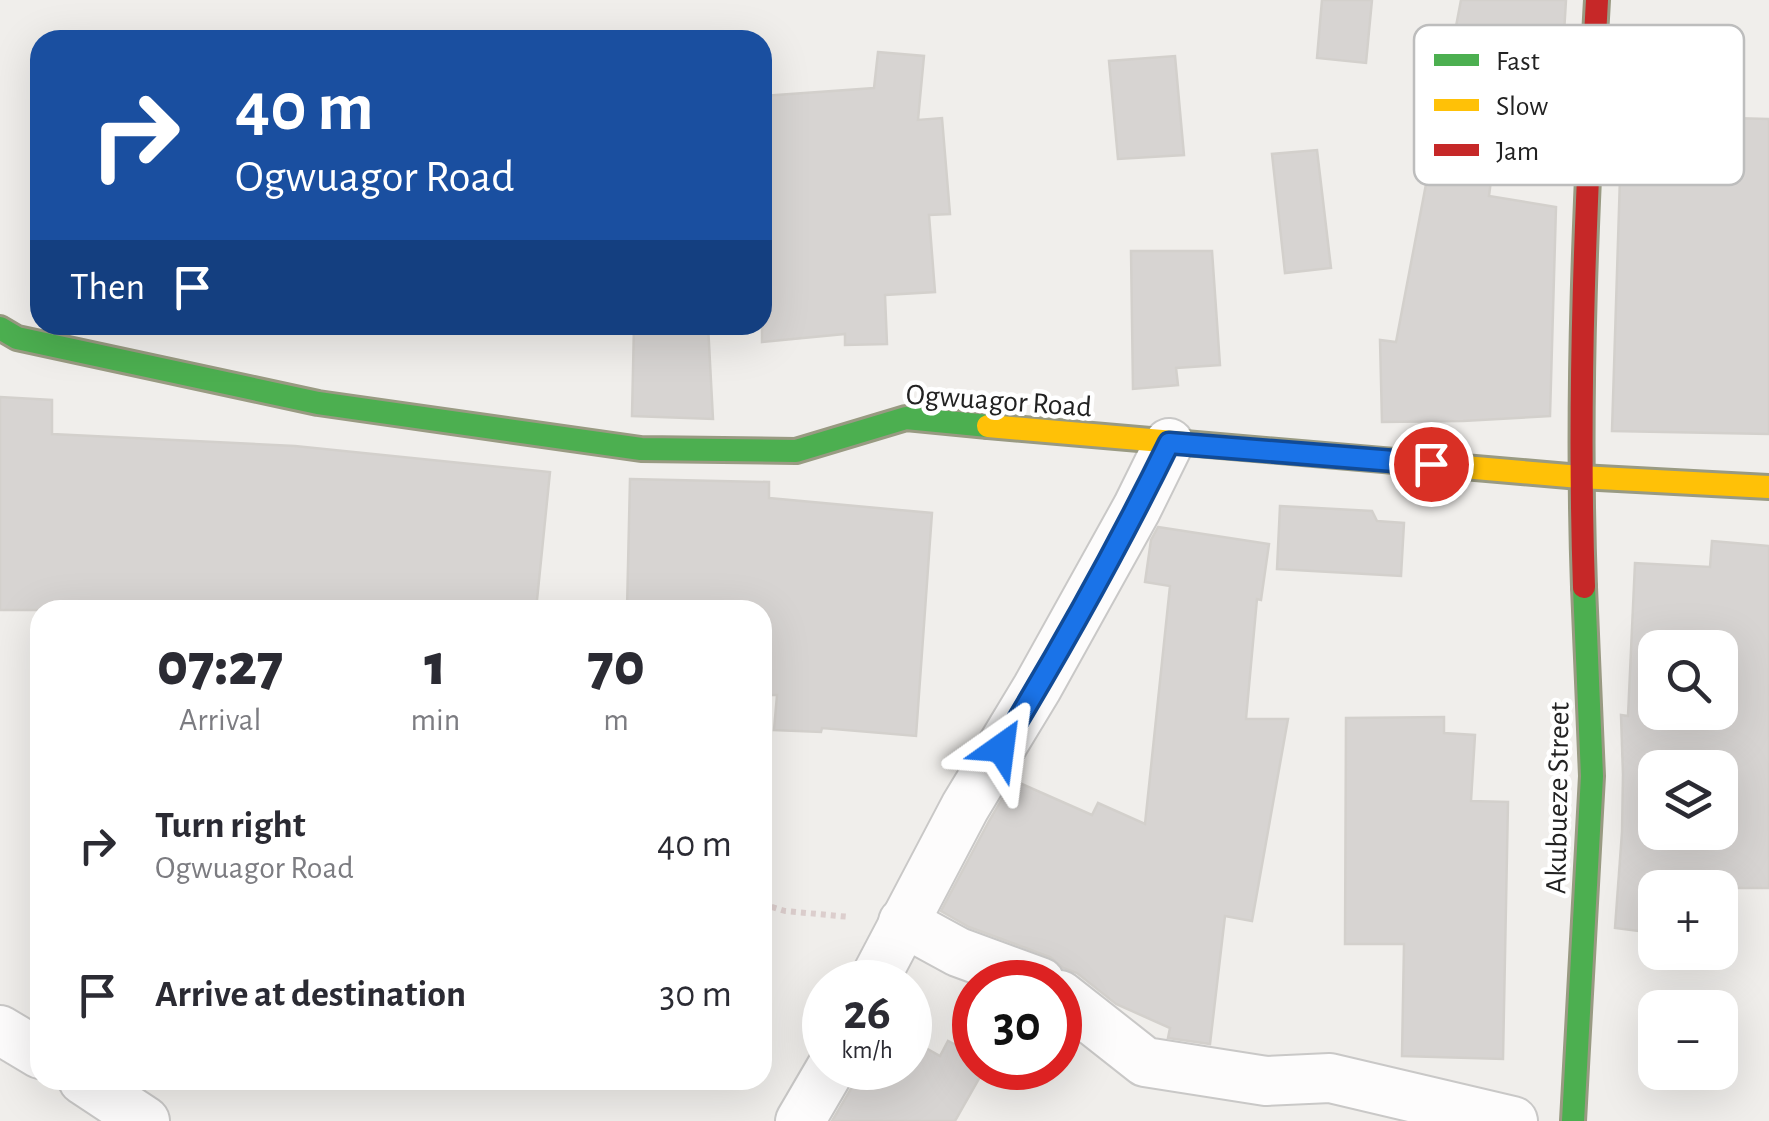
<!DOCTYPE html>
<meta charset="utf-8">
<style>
body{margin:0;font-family:"Alegreya Sans",sans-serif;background:#f7f7f7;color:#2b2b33;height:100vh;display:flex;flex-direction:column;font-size:38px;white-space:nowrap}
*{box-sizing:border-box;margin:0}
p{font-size:32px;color:#7c7c81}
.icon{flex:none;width:55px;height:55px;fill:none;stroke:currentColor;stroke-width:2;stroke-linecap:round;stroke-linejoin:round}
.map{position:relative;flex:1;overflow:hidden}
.side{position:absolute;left:30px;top:600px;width:742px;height:490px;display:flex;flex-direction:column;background:#fff;border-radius:30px;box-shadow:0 10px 40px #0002}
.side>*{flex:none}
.banner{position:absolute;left:30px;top:30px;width:742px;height:305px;border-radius:30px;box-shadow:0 10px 40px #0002;background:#1a4fa0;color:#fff;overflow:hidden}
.controls{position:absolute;left:1638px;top:630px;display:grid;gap:20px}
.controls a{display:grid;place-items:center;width:100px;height:100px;border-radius:20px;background:#fff;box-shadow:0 10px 40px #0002;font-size:50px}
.speed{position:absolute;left:802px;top:960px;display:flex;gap:20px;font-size:50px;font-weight:700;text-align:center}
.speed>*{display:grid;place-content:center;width:130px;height:130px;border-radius:50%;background:#fff;box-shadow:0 10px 40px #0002;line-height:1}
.speed small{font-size:25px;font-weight:400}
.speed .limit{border:15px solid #d22;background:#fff;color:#111}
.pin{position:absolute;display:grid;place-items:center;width:85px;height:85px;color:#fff;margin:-42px;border:5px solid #fff;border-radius:50%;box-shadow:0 2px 10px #0007}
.me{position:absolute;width:110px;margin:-55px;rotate:31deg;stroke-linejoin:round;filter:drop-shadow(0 0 8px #0008)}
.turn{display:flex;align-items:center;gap:35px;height:210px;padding:0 40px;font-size:45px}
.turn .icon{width:130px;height:130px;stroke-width:2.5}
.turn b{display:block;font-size:70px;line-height:85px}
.then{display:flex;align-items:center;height:95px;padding:0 40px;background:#0003;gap:20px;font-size:38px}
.eta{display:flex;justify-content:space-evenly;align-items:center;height:170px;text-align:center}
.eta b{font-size:60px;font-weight:800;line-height:70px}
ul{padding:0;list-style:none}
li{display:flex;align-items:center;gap:30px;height:150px;padding:0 40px}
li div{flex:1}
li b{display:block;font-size:38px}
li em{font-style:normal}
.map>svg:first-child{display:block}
.building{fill:#d7d4d2;stroke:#d3d0cc;stroke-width:2.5;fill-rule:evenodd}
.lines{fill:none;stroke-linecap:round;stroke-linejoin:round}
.street-casing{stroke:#c9c8c7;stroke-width:52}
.fast-casing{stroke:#999a82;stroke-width:28}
.slow-casing{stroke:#999a82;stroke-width:28}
.jam-casing{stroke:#999a82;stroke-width:28}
.path{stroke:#dccecd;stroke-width:6;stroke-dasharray:5 5;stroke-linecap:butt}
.street{stroke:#fdfcfc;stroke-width:48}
.fast{stroke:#4caf50;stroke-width:22}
.slow{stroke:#ffc107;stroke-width:22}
.jam{stroke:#c62828;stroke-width:22}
.route-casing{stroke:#114b97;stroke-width:25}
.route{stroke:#1a73e8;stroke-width:18}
.labels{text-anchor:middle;stroke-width:9;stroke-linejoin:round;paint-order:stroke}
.street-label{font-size:30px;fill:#222;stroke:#fff}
.key{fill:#fff;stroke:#bdbdbd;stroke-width:2.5}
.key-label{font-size:28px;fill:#222}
</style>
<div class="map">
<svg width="1769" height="1121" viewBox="0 0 1769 1121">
<rect width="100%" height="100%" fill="#f0eeeb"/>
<g class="building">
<path d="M1322,0H1372L1366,63L1317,58Z"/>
<path d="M1461,0H1566L1562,67L1558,87L1504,77L1489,196L1556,207L1550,416L1463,421L1382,422L1380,340L1396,342Z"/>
<path d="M878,52L924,56L918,120L942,118L950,214L929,215L935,292L885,295L887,344L845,345V334L762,342V96L874,88Z"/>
<path d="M1175,56L1184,155L1118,159L1109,61Z"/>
<path d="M1693,111V117L1769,119V434L1612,431L1622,114Z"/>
<path d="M1317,150L1331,268L1285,273L1272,154Z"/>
<path d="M1131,251H1212L1220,365L1176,368L1178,385L1133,389Z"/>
<path d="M634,325H708L713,419L632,416Z"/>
<path d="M0,397L52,400V434L295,446L550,472L536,610H0Z"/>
<path d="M630,479L769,482V498L932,513L916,736L822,728L821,732L774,730L777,695H762V610H627Z"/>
<path d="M1280,506L1372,511L1377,521L1404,523L1401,576L1277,569Z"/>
<path d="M1158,527L1269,544L1261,600L1257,599L1246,719H1288L1252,921L1225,916L1210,1044L1168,1038L1170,1028L1116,1004L1077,973L1063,968L1050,957L969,927L941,911L989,821L1013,780L1092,815L1098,803L1145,824L1170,586L1145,582L1151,540Z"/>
<path d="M1712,541L1769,546V888H1655V933L1615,928L1622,832L1623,775L1621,715L1628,716L1635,563L1710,567ZM1655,648H1720V712H1655ZM1655,768H1720V832H1655Z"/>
<path d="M1444,717V733L1475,735L1471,801L1508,802L1503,1059L1402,1056L1404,944H1345L1346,718Z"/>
<path d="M910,1039L940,1056L948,1041L975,1055V1068H985L955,1121H832L855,1082L858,1068H910Z"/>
</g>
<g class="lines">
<g class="street-casing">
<g id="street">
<path d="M903,922L958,952L1040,982"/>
<path d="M873,982L965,807L1037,688L1137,508L1169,443"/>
<path d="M1060,995L1145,1062L1266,1081L1330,1078L1513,1121"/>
<path d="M0,1030L40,1054"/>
<path d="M83,1080L145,1121"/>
<path d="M800,1121L831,1068"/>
</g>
</g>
<g class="fast-casing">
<g id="fast">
<path d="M0,328L17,338L318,403L641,449L796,451L906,418L988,426"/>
<path d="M1573,1121L1592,776L1584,587"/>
</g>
</g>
<g class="slow-casing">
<path id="slow" d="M988,426L1580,477L1769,487"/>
</g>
<g class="jam-casing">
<path id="jam" d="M1584,587C1577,392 1586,195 1597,0"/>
</g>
<path class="path" d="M762,904L785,911L850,917"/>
<use href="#street" class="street"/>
<use href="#fast" class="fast"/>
<use href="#slow" class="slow"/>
<use href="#jam" class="jam"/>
</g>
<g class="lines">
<g class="route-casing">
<path id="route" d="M1001,748C1061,649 1118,547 1169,443L1431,464"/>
</g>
<use href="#route" class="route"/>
</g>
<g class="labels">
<g class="street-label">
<text transform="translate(999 400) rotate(4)" y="10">Ogwuagor Road</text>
<text transform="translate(1557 798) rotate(-89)" y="10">Akubueze Street</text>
</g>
</g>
<rect x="1414" y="25" width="330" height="160" rx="15" class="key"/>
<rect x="1434" y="54" width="45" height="12" fill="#4caf50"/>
<rect x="1434" y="99" width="45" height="12" fill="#ffc107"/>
<rect x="1434" y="144" width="45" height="12" fill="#c62828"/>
<g class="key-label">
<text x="1496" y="70">Fast</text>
<text x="1496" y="115">Slow</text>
<text x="1496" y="160">Jam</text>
</g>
</svg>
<div class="controls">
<a><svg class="icon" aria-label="search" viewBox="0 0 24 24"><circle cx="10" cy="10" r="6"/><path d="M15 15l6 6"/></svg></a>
<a><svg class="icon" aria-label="layers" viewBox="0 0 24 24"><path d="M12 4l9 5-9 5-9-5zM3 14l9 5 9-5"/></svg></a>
<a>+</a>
<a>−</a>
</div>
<div class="speed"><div>26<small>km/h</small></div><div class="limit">30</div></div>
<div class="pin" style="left:1431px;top:464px;background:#d93025"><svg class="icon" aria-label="arrive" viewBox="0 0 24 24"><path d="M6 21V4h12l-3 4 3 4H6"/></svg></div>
<svg class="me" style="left:1001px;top:748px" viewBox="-20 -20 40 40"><path d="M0-17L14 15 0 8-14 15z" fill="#1a73e8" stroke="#fff" stroke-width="4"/></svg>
<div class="banner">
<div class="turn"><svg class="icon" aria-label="right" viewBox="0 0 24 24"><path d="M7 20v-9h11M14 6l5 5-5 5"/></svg><div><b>40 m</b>Ogwuagor Road</div></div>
<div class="then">Then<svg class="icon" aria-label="arrive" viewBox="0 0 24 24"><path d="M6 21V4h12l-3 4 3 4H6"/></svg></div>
</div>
<section class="side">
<div class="eta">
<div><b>07:27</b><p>Arrival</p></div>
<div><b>1</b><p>min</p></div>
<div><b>70</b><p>m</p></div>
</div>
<ul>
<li><svg class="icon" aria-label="right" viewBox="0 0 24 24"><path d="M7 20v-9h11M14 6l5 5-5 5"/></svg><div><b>Turn right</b><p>Ogwuagor Road</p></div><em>40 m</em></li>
<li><svg class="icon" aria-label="arrive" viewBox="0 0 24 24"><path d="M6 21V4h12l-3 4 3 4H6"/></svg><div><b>Arrive at destination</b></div><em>30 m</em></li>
</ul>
</section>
</div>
